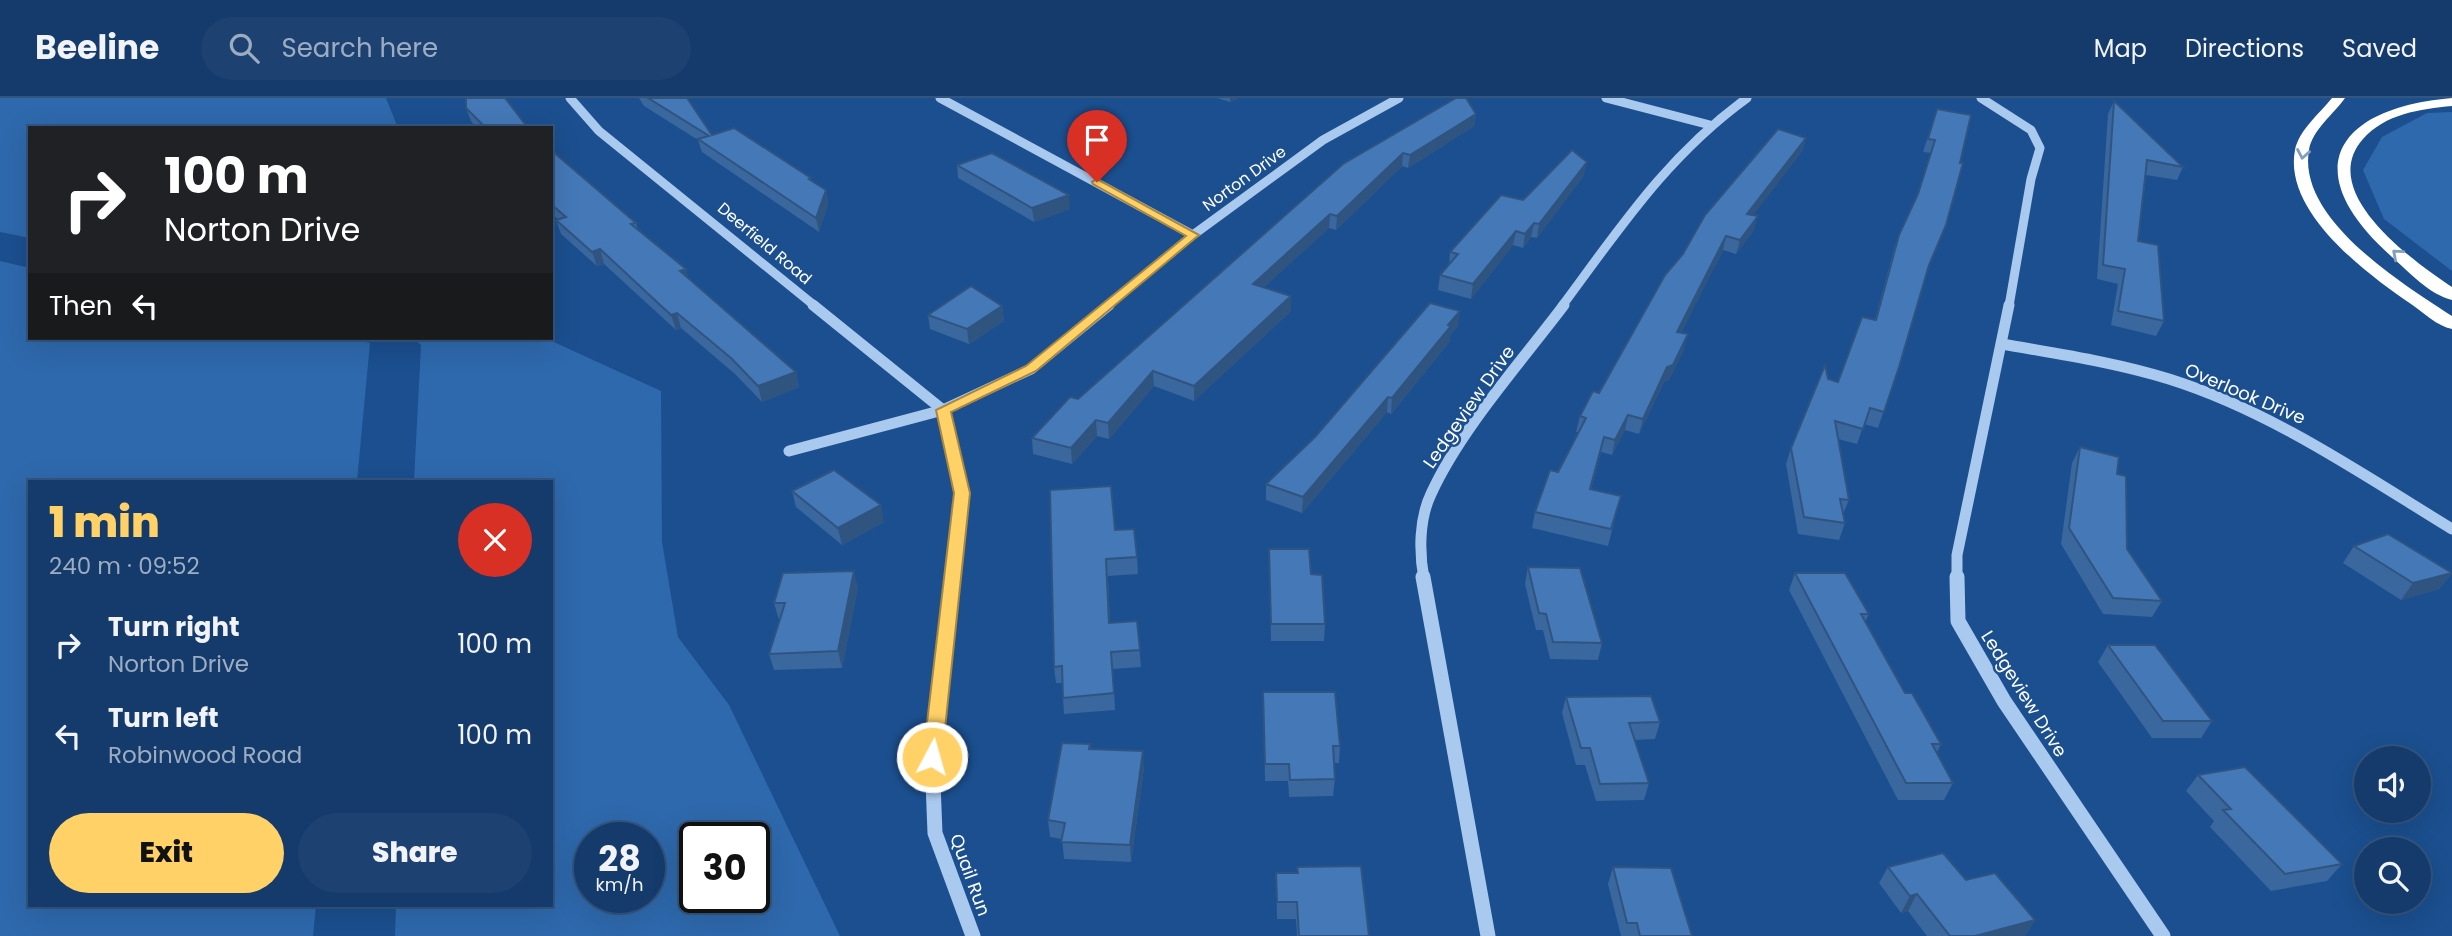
<!DOCTYPE html>
<meta charset="utf-8">
<style>
body{margin:0;font-family:Poppins,sans-serif;background:#1d4271;color:#f1f3f6;height:100vh;display:flex;flex-direction:column;font-size:26px;white-space:nowrap}
*{box-sizing:border-box;margin:0}
p{font-size:23px;color:#9dadc1}
.icon{flex:none;width:38px;height:38px;fill:none;stroke:currentColor;stroke-width:2;stroke-linecap:round;stroke-linejoin:round}
.map{position:relative;flex:1;overflow:hidden}
.panel{position:absolute;left:28px;top:382px;width:525px;height:427px;display:flex;flex-direction:column;background:#143b6b;border-radius:0px;box-shadow:0 7px 28px #0002,0 0 0 2px #33557e}
.panel>*{flex:none}
.guide{position:absolute;left:28px;top:28px;width:525px;height:214px;border-radius:0px;box-shadow:0 7px 28px #0002,0 0 0 2px #33557e;background:#202124;color:#fff;overflow:hidden}
.buttons{position:absolute;left:2354px;top:648px;display:grid;gap:14px}
.buttons a{display:grid;place-items:center;width:77px;height:77px;border-radius:50%;background:#143b6b;box-shadow:0 7px 28px #0002,0 0 0 2px #33557e;font-size:35px}
.speed{position:absolute;left:574px;top:724px;display:flex;gap:14px;font-size:35px;font-weight:700;text-align:center}
.speed>*{display:grid;place-content:center;width:91px;height:91px;border-radius:50%;background:#143b6b;box-shadow:0 7px 28px #0002,0 0 0 2px #33557e;line-height:1}
.speed small{font-size:18px;font-weight:400}
.speed .limit{border:4px solid #111;border-radius:10px;background:#fff;color:#111}
.pin{position:absolute;display:grid;place-items:center;width:60px;height:60px;color:#fff;margin:-72px -30px;border-radius:50% 50% 50% 0;rotate:-45deg;box-shadow:0 0 7px #0007}
.pin .icon{rotate:45deg}
.me{position:absolute;width:77px;margin:-38px;rotate:6deg;stroke-linejoin:round;filter:drop-shadow(0 0 5px #0008)}
.turn{display:flex;align-items:center;gap:24px;height:147px;padding:0 21px;font-size:32px}
.turn .icon{width:91px;height:91px;stroke-width:2.5}
.turn b{display:block;font-size:49px;line-height:60px}
.then{display:flex;align-items:center;height:66px;padding:0 21px;background:#0003;gap:14px;font-size:26px}
.round{display:grid;place-items:center;flex:none;width:74px;height:74px;border-radius:37px;background:#1d4271}
.overview{display:flex;align-items:center;justify-content:space-between;height:119px;padding:0 21px}
h1{font-size:42px;font-weight:800;line-height:52px;color:#ffd166}
.cta{display:flex;gap:14px;margin-top:auto;padding:14px 21px}
.cta a{flex:1;height:80px;border-radius:42px;background:#ffd166;color:#111;font-size:28px;font-weight:800;line-height:80px;text-align:center}
.cta a+a{background:#1d4271;color:#f1f3f6}
ul{padding:0;list-style:none}
li{display:flex;align-items:center;gap:21px;height:91px;padding:0 21px}
li div{flex:1}
li b{display:block;font-size:26px}
li em{font-style:normal}
header{display:flex;align-items:center;gap:42px;box-sizing:border-box;height:98px;padding:0 35px;background:#143b6b;border-bottom:2px solid #33557e}
header strong{font-size:33px}
nav{display:flex;gap:38px;margin-inline-start:auto;font-size:24px}
.search{width:490px;height:63px;background:#1d4271;display:flex;align-items:center;gap:18px;box-sizing:border-box;padding:0 24px;border-radius:38px;color:#9dadc1;font-size:26px}
.map>svg:first-child{display:block}
.green{fill:#2e69ad;fill-rule:evenodd}
.lines{fill:none;stroke-linecap:round;stroke-linejoin:round}
.minor-far2{stroke:#a9c9ee;stroke-width:9}
.minor-far1{stroke:#a9c9ee;stroke-width:11}
.minor{stroke:#a9c9ee;stroke-width:15}
.highway{fill:#fff;fill-rule:evenodd}
.wall{fill:#3a679d}
.shaded-wall{fill:#305480}
.building{fill:#4478b7;stroke:#305480;stroke-width:2}
.oneway{stroke:#829ec1}
.route{fill:#ffd166;stroke:#a68842;stroke-width:2}
.labels{text-anchor:middle;stroke-width:5;stroke-linejoin:round;paint-order:stroke}
.far-street-label{font-size:16px;fill:#fff;stroke:#1b4f8f}
.street-label{font-size:18px;fill:#fff;stroke:#1b4f8f}
</style>
<header>
<strong>Beeline</strong>
<div class="search"><svg class="icon" aria-label="search" viewBox="0 0 24 24"><circle cx="10" cy="10" r="6"/><path d="M15 15l6 6"/></svg>Search here</div>
<nav><a>Map</a><a>Directions</a><a>Saved</a></nav>
</header>
<div class="map">
<svg width="2452" height="838" viewBox="0 0 2452 838">
<rect width="100%" height="100%" fill="#1b4f8f"/>
<g class="green">
<path d="M0,0H386L398,30H30V140L0,134Z"/>
<path d="M2452,14V173L2384,121L2363,72L2382,39L2427,15Z"/>
<path d="M0,163L30,170V240H346L370,245L357,383H30V807H316L313,838H0Z"/>
<path d="M413,240H545L661,293L662,444L678,539L729,607L840,838H395L396,807H551V383H414L421,247ZM649,740V800H590V740ZM754,740V800H695V740Z"/>
</g>
<g class="lines">
<g class="minor-far2">
<path d="M570,0L599,33L815,208"/>
<path d="M940,0L1193,137"/>
<path d="M1606,0L1710,27"/>
<path d="M1981,0L2031,32L2040,50L2031,81L2009,208"/>
<path d="M1107,208L1193,137L1323,42L1399,0"/>
<path d="M1562,208C1620,130 1667,58 1747,0"/>
</g>
<g class="minor-far1">
<path d="M813,207L943,312"/>
<path d="M2002,246C2058,256 2114,264 2169,281C2271,313 2362,376 2452,431"/>
<path d="M943,312L962,395L952,481"/>
<path d="M789,353L943,312L1031,271L1109,207"/>
<path d="M1424,481C1419,454 1419,421 1431,396C1460,332 1521,264 1564,207"/>
<path d="M1957,481V457L2009,207"/>
</g>
<g class="minor">
<path d="M952,479L932,659L935,735L973,838"/>
<path d="M1423,479L1488,838"/>
<path d="M1957,479L1958,523L2004,603L2163,838"/>
</g>
<g class="highway">
<path d="M2332,0H2345C2334,16 2312,32 2309,52C2297,121 2403,186 2452,218V231C2437,228 2424,215 2411,206C2367,176 2283,114 2295,52C2299,32 2320,15 2332,0Z"/>
<path d="M2452,0V8C2420,11 2385,16 2363,41C2316,94 2413,163 2452,189V202C2430,197 2408,173 2392,159C2296,74 2334,10 2452,0Z"/>
</g>
</g>
<g class="wall">
<path d="M639,0H687L712,37L812,83L826,92L828,106L819,134L702,54L698,42L644,8Z"/>
<path d="M1217,0H1238L1230,4Z"/>
<path d="M2114,3L2183,69L2177,82L2146,77L2138,143L2164,223L2156,238L2111,227L2118,186L2097,181L2108,16Z"/>
<path d="M508,4L528,30H477L471,23L466,10Z"/>
<path d="M1937,11L1940,141L1927,172L1899,269L1878,330L1864,326L1857,346L1838,341L1849,402L1843,416L1845,425L1839,442L1798,436L1786,366L1791,350L1828,281L1838,284L1875,222L1894,151L1899,137L1917,99L1931,55L1923,54Z"/>
<path d="M1476,16L1474,28L1408,70L1402,68L1336,132L1329,130L1264,189L1291,198V213L1194,303L1154,288L1109,341L1097,338L1072,366L1033,356L1032,340L1078,301L1343,66Z"/>
<path d="M1806,40L1802,53L1753,117L1754,132L1736,156L1723,152L1681,234L1684,251L1669,282L1664,284L1639,336L1625,332L1612,357L1601,354L1591,391L1621,398L1608,448L1532,430L1535,414L1579,334H1576L1580,318Z"/>
<path d="M551,52L636,125L638,132L688,181L796,274L799,289L762,304L735,276L681,230L676,232L604,166L597,168L561,136L556,122L558,121L551,115Z"/>
<path d="M957,67L1070,111L1034,124L958,80Z"/>
<path d="M1584,77L1537,140L1531,139L1523,150L1513,147L1471,201L1438,192L1440,177L1449,167L1450,154L1523,102Z"/>
<path d="M1002,208L1004,223L969,246L930,231L928,217Z"/>
<path d="M1458,228L1450,237V243L1391,316L1387,314L1302,415L1266,402V386Z"/>
<path d="M2080,349L2117,376L2127,451L2162,503L2152,519L2103,516L2061,446L2072,365Z"/>
<path d="M792,393L884,424L842,447L796,409Z"/>
<path d="M1115,432L1137,459L1138,476L1108,478L1110,525L1137,523L1141,569L1113,571L1115,612L1064,616L1062,585H1056L1054,569Z"/>
<path d="M2354,448L2452,475L2439,491L2401,502L2343,465Z"/>
<path d="M1269,451L1311,476L1325,526L1324,543H1271Z"/>
<path d="M1528,469L1602,545L1598,562L1550,561L1543,532H1536L1525,486Z"/>
<path d="M1795,475L1869,516L1865,524L1905,595L1941,646L1937,654L1953,685L1944,702H1898L1789,492Z"/>
<path d="M858,489L842,570L774,572L769,556L780,522H779L774,505Z"/>
<path d="M2108,547L2212,623L2201,640H2152L2098,564Z"/>
<path d="M1263,594L1340,648L1339,665H1334L1335,681L1333,698L1289,699L1288,683H1265Z"/>
<path d="M1566,599L1660,624L1655,641L1634,642L1649,685L1644,702L1596,703L1585,667H1576L1562,615Z"/>
<path d="M1090,646L1091,651L1144,670L1131,764L1064,761L1062,741L1050,739L1048,722Z"/>
<path d="M2198,677L2342,766L2327,783L2271,793L2210,729L2214,723L2186,693Z"/>
<path d="M1297,769L1369,838H1297L1296,821H1277L1276,775H1297Z"/>
<path d="M1613,769L1692,838H1621L1608,786Z"/>
<path d="M1888,769L1966,782L2035,822L2025,838H1927L1908,813L1901,815L1879,785Z"/>
</g>
<g class="shaded-wall">
<path d="M1230,0H1238L1230,4Z"/>
<path d="M1476,16L1474,28L1408,70L1410,57Z"/>
<path d="M1806,40L1802,53L1744,130L1747,116Z"/>
<path d="M1403,55L1402,68L1336,132L1337,118Z"/>
<path d="M1587,64L1584,77L1537,140L1539,126Z"/>
<path d="M826,92L828,106L819,134L816,120Z"/>
<path d="M1069,97L1070,111L1034,124L1032,110Z"/>
<path d="M1330,116L1329,130L1252,200L1253,186Z"/>
<path d="M1758,118L1754,132L1736,156L1740,142Z"/>
<path d="M1534,125L1531,139L1523,150L1525,136Z"/>
<path d="M1516,133L1513,147L1471,201L1473,186Z"/>
<path d="M1726,138L1723,152L1674,249L1677,234Z"/>
<path d="M600,151L604,166L597,168L592,154Z"/>
<path d="M686,171L690,186L680,173Z"/>
<path d="M1291,198V213L1194,303V288Z"/>
<path d="M1002,208L1004,223L969,246L967,231Z"/>
<path d="M1460,213L1458,228L1450,237V243L1391,316L1392,300Z"/>
<path d="M677,215L681,230L676,232L671,217Z"/>
<path d="M1688,236L1684,251L1669,282L1664,284L1639,336L1643,321L1667,269Z"/>
<path d="M1153,273L1154,288L1109,341L1108,325Z"/>
<path d="M796,274L799,289L762,304L758,288Z"/>
<path d="M1388,299L1387,314L1302,415L1303,399Z"/>
<path d="M1628,317L1625,332L1612,357L1615,342Z"/>
<path d="M1096,322L1097,338L1072,366L1071,350Z"/>
<path d="M881,407L884,424L842,447L838,430Z"/>
<path d="M854,473L858,489L842,570L838,553Z"/>
<path d="M2452,475L2439,491L2401,502L2413,485Z"/>
<path d="M1143,653L1144,670L1131,764L1130,747Z"/>
<path d="M1917,796L1908,813L1901,815L1910,798Z"/>
<path d="M2035,822L2025,838H1975Z"/>
</g>
<g class="building">
<path d="M466,0H505L528,30H486L466,10Z"/>
<path d="M648,0H687L712,37L734,30L811,80L809,81L826,92L816,120L698,41L709,38Z"/>
<path d="M1456,0H1466L1476,16L1410,57L1403,55L1337,118L1330,116L1253,186L1291,198L1194,288L1153,273L1108,325L1096,322L1071,350L1032,340L1070,299L1078,301L1343,66Z"/>
<path d="M2114,3L2183,69L2147,62L2138,143L2158,147L2164,223L2118,213L2125,171L2103,167Z"/>
<path d="M1937,11L1971,17L1960,65H1963L1946,127L1929,167L1899,269L1884,314L1870,310L1863,331L1835,323L1849,402L1840,401L1845,425L1804,419L1791,350L1825,267L1828,281L1838,284L1862,219L1876,222L1899,137L1918,96L1935,42L1928,41Z"/>
<path d="M1778,31L1806,40L1747,116L1758,118L1740,142L1726,138L1677,234L1688,236L1673,267L1667,269L1643,321L1628,317L1615,342L1604,339L1590,391L1621,398L1611,431L1535,414L1550,372L1558,374L1586,320L1580,318L1593,293L1599,295L1665,177L1683,156L1705,117Z"/>
<path d="M551,52L636,125L631,126L686,171L680,173L796,274L758,288L731,260L677,215L671,217L600,151L592,154L556,122L566,119L551,106Z"/>
<path d="M1572,52L1587,64L1539,126L1534,125L1525,136L1516,133L1473,186L1440,177L1458,156L1450,154L1501,97L1523,102Z"/>
<path d="M992,55L1069,97L1032,110L957,67Z"/>
<path d="M971,188L1002,208L967,231L928,217Z"/>
<path d="M1430,205L1460,213L1448,227L1451,228L1392,300L1388,299L1303,399L1266,386L1315,339Z"/>
<path d="M2080,349L2119,359L2117,376L2126,378L2127,451L2162,503L2113,500L2069,430Z"/>
<path d="M834,372L881,407L838,430L792,393Z"/>
<path d="M1111,388L1115,432L1134,431L1137,459L1106,461L1109,525L1137,523L1140,552L1111,554L1114,595L1063,600L1062,568L1054,569L1050,392Z"/>
<path d="M2388,436L2452,475L2413,485L2354,448Z"/>
<path d="M1269,451H1309L1311,476L1322,477L1325,526H1271Z"/>
<path d="M1528,469L1580,470L1602,545L1553,544L1546,516L1539,515Z"/>
<path d="M854,473L838,553L769,556L785,505H774L783,475Z"/>
<path d="M1795,475H1845L1869,516H1861L1905,595H1912L1941,646H1932L1953,685H1906Z"/>
<path d="M2108,547H2155L2212,623H2163Z"/>
<path d="M1263,594H1335L1340,648H1333L1335,681L1290,682L1289,666H1265Z"/>
<path d="M1651,598L1660,624L1629,625L1649,685L1600,686L1590,650H1581L1566,599Z"/>
<path d="M1062,645L1090,646L1089,651L1143,653L1130,747L1061,744L1065,725L1048,722Z"/>
<path d="M2245,669L2342,766L2285,776L2223,712L2231,711L2198,677Z"/>
<path d="M1943,755L1966,782L1995,775L2035,822L1975,838H1950L1917,796L1910,798L1888,769Z"/>
<path d="M1361,768L1369,838H1299L1297,804H1277L1276,775H1298L1297,769Z"/>
<path d="M1613,769L1671,770L1692,838H1640L1637,825H1627Z"/>
</g>
<defs><path id="oneway-chevron" d="M-2-3.5L2.5 0L-2 3.5" fill="none" stroke-width="1.6" stroke-linecap="round" stroke-linejoin="round" transform="scale(1.75)"/></defs>
<g class="oneway">
<use href="#oneway-chevron" transform="translate(2303 56) rotate(100)"/>
<use href="#oneway-chevron" transform="translate(2397 156) rotate(-139)"/>
</g>
<path class="route" d="M1097,81L1199,137L1036,273L951,314L970,395L942,659L939,664H926L923,659L954,395L936,312L1026,268L1186,138L1093,86L1092,84Z"/>
<g class="labels">
<g class="far-street-label">
<text transform="translate(1244 80) rotate(-36)" y="6">Norton Drive</text>
<text transform="translate(765 145) rotate(40)" y="6">Deerfield Road</text>
</g>
<g class="street-label">
<text transform="translate(2245 296) rotate(23)" y="6">Overlook Drive</text>
<text transform="translate(1469 309) rotate(-55)" y="6">Ledgeview Drive</text>
<text transform="translate(2024 596) rotate(58)" y="6">Ledgeview Drive</text>
<text transform="translate(970 777) rotate(70)" y="6">Quail Run</text>
</g>
</g>
</svg>
<div class="buttons">
<a><svg class="icon" aria-label="sound" viewBox="0 0 24 24"><path d="M4 9h4l5-4v14l-5-4H4zM17 9q2 3 0 6"/></svg></a>
<a><svg class="icon" aria-label="search" viewBox="0 0 24 24"><circle cx="10" cy="10" r="6"/><path d="M15 15l6 6"/></svg></a>
</div>
<div class="speed"><div>28<small>km/h</small></div><div class="limit">30</div></div>
<div class="pin" style="left:1097px;top:84px;background:#d93025"><svg class="icon" aria-label="arrive" viewBox="0 0 24 24"><path d="M6 21V4h12l-3 4 3 4H6"/></svg></div>
<svg class="me" style="left:932px;top:659px" viewBox="-20 -20 40 40"><circle r="17" fill="#ffd166" stroke="#fff" stroke-width="3"/><path d="M0-11L8 9 0 5-8 9z" fill="#fff"/></svg>
<div class="guide">
<div class="turn"><svg class="icon" aria-label="right" viewBox="0 0 24 24"><path d="M7 20v-9h11M14 6l5 5-5 5"/></svg><div><b>100 m</b>Norton Drive</div></div>
<div class="then">Then<svg class="icon" aria-label="left" viewBox="0 0 24 24"><path d="M17 20v-9H6M10 6l-5 5 5 5"/></svg></div>
</div>
<section class="panel">
<div class="overview"><div><h1>1 min</h1><p>240 m · 09:52</p></div><a class="round" style="background:#d93025;color:#fff"><svg class="icon" aria-label="close" viewBox="0 0 24 24"><path d="M6 6l12 12M18 6L6 18"/></svg></a></div>
<ul>
<li><svg class="icon" aria-label="right" viewBox="0 0 24 24"><path d="M7 20v-9h11M14 6l5 5-5 5"/></svg><div><b>Turn right</b><p>Norton Drive</p></div><em>100 m</em></li>
<li><svg class="icon" aria-label="left" viewBox="0 0 24 24"><path d="M17 20v-9H6M10 6l-5 5 5 5"/></svg><div><b>Turn left</b><p>Robinwood Road</p></div><em>100 m</em></li>
</ul>
<div class="cta"><a>Exit</a><a>Share</a></div>
</section>
</div>
